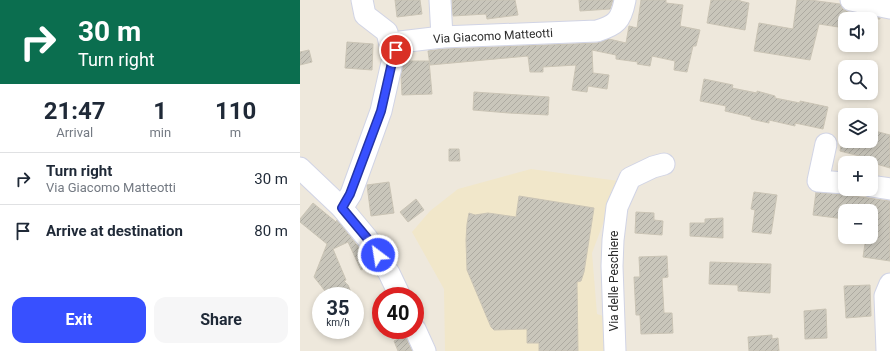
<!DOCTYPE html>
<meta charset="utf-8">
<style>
body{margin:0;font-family:Roboto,sans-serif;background:#f6f6f7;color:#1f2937;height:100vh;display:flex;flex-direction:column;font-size:15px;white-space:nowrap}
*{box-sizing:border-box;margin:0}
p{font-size:13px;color:#747a83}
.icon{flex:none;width:22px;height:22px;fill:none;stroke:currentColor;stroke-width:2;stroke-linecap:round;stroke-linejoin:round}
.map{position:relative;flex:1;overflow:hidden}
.details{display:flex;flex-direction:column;background:#fff;width:300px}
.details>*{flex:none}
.banner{background:#0b6e4f;color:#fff;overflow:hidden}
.fabs{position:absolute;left:538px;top:12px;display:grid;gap:8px}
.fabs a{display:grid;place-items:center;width:40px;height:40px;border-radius:8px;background:#fff;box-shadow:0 2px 6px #0003;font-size:20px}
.speed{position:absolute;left:12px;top:287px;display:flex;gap:8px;font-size:20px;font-weight:700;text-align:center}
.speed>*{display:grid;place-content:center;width:52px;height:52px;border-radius:50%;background:#fff;box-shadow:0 2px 6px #0003;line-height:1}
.speed small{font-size:10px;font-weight:400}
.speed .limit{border:6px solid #d22;background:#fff;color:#111}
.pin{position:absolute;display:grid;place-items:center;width:34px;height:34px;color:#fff;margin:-17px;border:2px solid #fff;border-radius:50%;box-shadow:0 1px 4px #0007}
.me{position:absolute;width:44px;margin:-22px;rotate:329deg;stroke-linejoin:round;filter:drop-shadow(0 0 3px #0008)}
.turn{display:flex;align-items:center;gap:14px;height:84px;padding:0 12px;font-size:18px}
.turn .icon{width:52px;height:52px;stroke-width:2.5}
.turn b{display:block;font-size:28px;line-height:34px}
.eta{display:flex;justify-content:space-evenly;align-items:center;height:68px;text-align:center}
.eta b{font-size:24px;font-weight:700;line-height:28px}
.action{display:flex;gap:8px;margin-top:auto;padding:8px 12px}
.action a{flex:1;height:46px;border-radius:12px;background:#3850ff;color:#fff;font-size:16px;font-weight:700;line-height:46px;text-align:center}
.action a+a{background:#f6f6f7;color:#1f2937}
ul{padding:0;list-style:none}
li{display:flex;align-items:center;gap:12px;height:52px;padding:0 12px;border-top:1px solid #e0e1e3}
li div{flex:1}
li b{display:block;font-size:15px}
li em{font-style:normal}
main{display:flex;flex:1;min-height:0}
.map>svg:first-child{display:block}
.education{fill:#f1e7ca}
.building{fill:url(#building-hatch);stroke:#cac4b5}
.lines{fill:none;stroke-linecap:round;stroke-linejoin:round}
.minor-casing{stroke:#d1d4e5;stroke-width:23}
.minor{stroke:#fff;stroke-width:21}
.route-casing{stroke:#2434a6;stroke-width:10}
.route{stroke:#3850ff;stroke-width:7}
.labels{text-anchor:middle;stroke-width:4;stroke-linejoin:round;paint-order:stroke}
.street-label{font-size:12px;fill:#2b2b2b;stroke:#fff}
</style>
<main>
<section class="details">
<div class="banner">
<div class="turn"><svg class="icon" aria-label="right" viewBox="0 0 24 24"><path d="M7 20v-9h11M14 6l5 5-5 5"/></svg><div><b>30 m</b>Turn right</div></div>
</div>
<div class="eta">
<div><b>21:47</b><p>Arrival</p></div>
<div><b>1</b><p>min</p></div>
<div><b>110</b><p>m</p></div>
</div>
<ul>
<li><svg class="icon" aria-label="right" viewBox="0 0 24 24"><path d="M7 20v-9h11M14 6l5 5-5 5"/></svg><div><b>Turn right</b><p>Via Giacomo Matteotti</p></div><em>30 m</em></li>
<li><svg class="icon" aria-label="arrive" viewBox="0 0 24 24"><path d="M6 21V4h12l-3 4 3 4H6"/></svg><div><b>Arrive at destination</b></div><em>80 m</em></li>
</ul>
<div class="action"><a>Exit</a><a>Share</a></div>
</section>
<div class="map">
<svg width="590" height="351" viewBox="0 0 590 351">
<defs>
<pattern id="building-hatch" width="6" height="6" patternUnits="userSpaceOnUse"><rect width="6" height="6" fill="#c9c6bb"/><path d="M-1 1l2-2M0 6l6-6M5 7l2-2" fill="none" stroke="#adaaa1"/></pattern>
</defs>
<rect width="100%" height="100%" fill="#eee8dc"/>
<path class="education" d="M231,169L319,181L292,253L297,314L309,318L307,351H145L144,289L112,232L130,211L158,189Z"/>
<g class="building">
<path d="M95,0H120L122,14L97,17Z"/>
<path d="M152,0H215L218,15L187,19L186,14L153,16Z"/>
<path d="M279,0H313L310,9L280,11Z"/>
<path d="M341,0H366V3L383,5L380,26L400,30L396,46H393L387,72L374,70L375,61L352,56L350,66L337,64L338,62L316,59V55L292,50L293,73L309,75L307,89L288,86L287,92L272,90L276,65L243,67V72H230L228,56L130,65L128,51L143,49L297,43L309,39L326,43L329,26L337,28Z"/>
<path d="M411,0H440V1L449,3L445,30L407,23Z"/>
<path d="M497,0H510L540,4L543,9L548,12L580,18V19H545V28L519,24L510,60L454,51L459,23L493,29Z"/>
<path d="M47,42L73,44L72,70L45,68Z"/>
<path d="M9,50L12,62L0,65V52Z"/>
<path d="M105,61H129L132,94L102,95L101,75Z"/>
<path d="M404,79L433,85L432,88L457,93V91L475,96V98L500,103V101L528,107L523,129L495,123V126L469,120V123L451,119V117L425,111L426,106L400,101Z"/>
<path d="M174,92L249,97L248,115L209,113L173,110Z"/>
<path d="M571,130L590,135V168L573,163L575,160L540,151L542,141H571Z"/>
<path d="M149,149H159L160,161H149Z"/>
<path d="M89,182L94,213L71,216L67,185Z"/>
<path d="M454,192L477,195L471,234L452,232L455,210L451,209Z"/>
<path d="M516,192L545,195L590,201V261L563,257L566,237H571V211H545V219L513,215Z"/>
<path d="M219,196L294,208L284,272L281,281L277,282L278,351H239V343H227V329L194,330L191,327L167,270L166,240L167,224L169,213L175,215L188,213L216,217Z"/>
<path d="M116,199L124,210L108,222L100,212Z"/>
<path d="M13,203L36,222L37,220L57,245L70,265L61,270L48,242L33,249L46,280L44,281L48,285L51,292L46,296H29L14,277L27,244L0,222V219Z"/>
<path d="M336,212L354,213V220L363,221L362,235L335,233Z"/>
<path d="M423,218V238L390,236V223H405V219Z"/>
<path d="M367,256L368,277L362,278L364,313H372L373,333L341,334L340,315H336L334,277H340L339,257Z"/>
<path d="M410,262L471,264L470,293L438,291V285L409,284Z"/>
<path d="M570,285L571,316L546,318L544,286Z"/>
<path d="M526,309L527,338L505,339L504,311Z"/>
<path d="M472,335V339L478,338L479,351H449L448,337Z"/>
<path d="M105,336L112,351H98L94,341Z"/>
</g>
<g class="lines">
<g class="minor-casing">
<g id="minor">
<path d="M62,0L65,15L87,32L93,58"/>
<path d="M140,0L142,37"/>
<path d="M551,0L590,8"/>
<path d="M526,144L518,181L545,183"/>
<path d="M0,168L42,208L67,238L89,273L100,296"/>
<path d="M571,186L590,189"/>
<path d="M42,208L51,194L81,111L93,58L100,42L142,37L297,31C316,25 321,21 325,0"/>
<path d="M115,329L125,351"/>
<path d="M315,351L312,266L313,240L317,207L330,178L353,167L364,164"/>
<path d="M587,351L585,296L590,284"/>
</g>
</g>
<use href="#minor" class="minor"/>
</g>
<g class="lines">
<g class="route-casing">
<path id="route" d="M78,255L67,238L42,208L50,194L81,111L93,58L96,50"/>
</g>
<use href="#route" class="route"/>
</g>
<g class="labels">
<g class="street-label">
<text transform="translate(193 36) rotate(-3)" y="4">Via Giacomo Matteotti</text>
<text transform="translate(314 281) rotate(-90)" y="4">Via delle Peschiere</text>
</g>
</g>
</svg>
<div class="fabs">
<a><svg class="icon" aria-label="sound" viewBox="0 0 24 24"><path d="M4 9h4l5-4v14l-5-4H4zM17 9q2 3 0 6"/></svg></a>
<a><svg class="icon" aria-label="search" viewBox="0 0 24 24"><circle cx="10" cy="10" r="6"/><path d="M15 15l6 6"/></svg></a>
<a><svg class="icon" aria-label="layers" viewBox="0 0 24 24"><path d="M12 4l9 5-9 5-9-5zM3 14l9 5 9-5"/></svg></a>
<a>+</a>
<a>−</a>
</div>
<div class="speed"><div>35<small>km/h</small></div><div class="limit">40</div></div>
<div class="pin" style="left:96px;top:50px;background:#d93025"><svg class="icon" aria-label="arrive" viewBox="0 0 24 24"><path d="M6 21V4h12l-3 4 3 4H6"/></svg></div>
<svg class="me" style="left:78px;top:255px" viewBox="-20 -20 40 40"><circle r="17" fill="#3850ff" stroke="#fff" stroke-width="3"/><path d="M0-11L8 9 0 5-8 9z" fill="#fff"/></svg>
</div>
</main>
